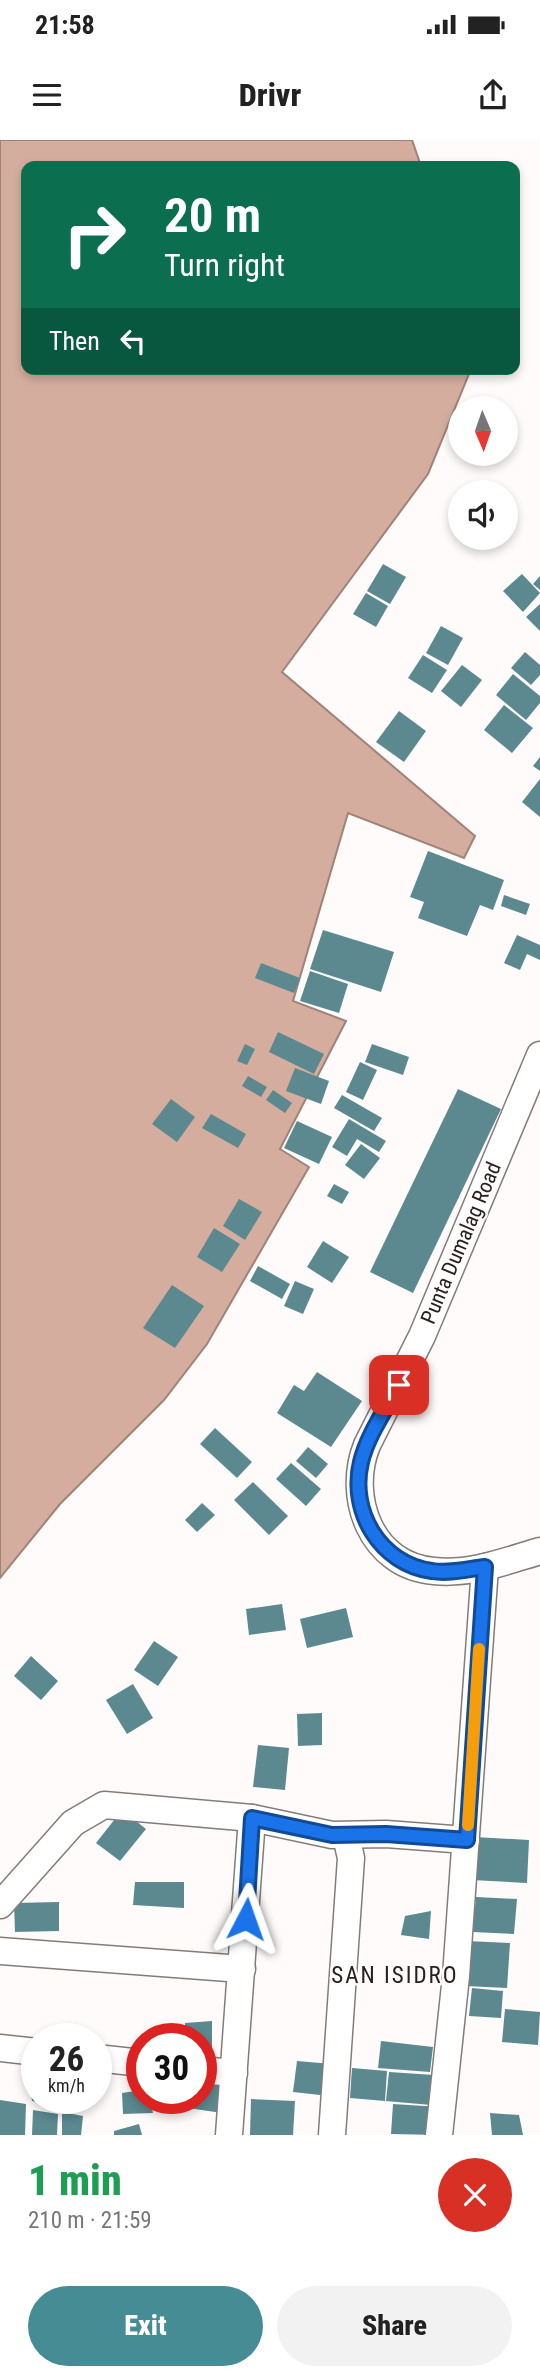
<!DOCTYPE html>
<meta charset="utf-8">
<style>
body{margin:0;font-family:"Roboto Condensed",sans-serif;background:#f2f2f2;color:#222;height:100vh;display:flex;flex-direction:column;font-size:26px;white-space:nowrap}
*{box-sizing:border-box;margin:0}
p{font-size:23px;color:#767676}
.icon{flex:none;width:38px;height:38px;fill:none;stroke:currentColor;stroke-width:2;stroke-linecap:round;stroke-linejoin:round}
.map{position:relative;height:1995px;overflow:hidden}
.panel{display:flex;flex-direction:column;background:#fff;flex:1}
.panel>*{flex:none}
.guide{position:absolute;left:21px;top:21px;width:499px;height:214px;border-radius:14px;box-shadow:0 4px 10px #0003;background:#0b6e4f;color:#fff;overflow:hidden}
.needle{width:46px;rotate:178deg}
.buttons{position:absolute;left:448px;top:256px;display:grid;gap:14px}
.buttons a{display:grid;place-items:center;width:70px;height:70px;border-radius:50%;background:#fff;box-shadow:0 4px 10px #0003;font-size:35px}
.speed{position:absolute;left:21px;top:1883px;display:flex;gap:14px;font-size:35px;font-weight:700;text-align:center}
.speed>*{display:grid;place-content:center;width:91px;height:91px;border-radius:50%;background:#fff;box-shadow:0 4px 10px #0003;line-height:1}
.speed small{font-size:18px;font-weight:400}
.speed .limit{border:10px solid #d22;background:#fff;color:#111}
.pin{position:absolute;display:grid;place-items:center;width:60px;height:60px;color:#fff;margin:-30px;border-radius:14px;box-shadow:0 4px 10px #0006}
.me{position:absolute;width:77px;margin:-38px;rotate:4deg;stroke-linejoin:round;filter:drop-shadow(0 0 5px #0008)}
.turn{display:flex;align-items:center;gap:24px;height:147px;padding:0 28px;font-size:32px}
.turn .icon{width:91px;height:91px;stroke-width:2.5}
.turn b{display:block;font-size:49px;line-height:60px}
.then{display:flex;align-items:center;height:66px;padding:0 28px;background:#0003;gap:14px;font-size:26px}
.round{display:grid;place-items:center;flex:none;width:74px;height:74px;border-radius:37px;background:#f2f2f2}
.head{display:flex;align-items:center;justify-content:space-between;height:119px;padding:0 28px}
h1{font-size:42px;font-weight:800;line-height:52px;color:#1e9e55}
.cta{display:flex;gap:14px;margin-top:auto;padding:14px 28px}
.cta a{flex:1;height:80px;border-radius:42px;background:#458c94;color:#fff;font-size:28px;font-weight:800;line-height:80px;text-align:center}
.cta a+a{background:#f2f2f2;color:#222}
.status{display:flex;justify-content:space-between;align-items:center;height:49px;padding:0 35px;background:#fff;direction:ltr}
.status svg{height:19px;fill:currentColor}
header{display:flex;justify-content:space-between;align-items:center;height:91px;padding:0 28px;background:#fff;font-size:32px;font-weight:800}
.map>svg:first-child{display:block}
.water{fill:#d4ad9e;stroke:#9f8378;stroke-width:2}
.building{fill:#5b898f}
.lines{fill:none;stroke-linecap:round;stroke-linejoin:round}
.street-casing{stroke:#837c79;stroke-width:29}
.street{stroke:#fff;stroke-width:26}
.route-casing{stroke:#114b97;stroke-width:18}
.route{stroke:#1a73e8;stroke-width:12}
.slow{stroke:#f59e0b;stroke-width:12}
.labels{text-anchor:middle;stroke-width:5;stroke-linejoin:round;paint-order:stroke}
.street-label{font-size:21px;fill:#242120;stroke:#fefbfa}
.neighbourhood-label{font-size:23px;letter-spacing:2px;fill:#242120;stroke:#fefbfa}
</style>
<div class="status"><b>21:58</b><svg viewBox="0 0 49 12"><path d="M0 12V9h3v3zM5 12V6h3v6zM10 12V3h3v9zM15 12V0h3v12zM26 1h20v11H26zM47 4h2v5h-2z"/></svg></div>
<header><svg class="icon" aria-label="menu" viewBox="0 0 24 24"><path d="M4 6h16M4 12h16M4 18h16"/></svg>Drivr<svg class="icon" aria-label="share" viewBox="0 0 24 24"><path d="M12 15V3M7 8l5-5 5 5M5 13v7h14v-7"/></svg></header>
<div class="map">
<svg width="540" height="1995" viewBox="0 0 540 1995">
<rect width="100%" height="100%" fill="#fefbfa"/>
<path class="water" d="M0,0H412L421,26H26V229H471L428,334L282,532L475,696L464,718L348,673L293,861L346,881L280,1009L309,1027L207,1204L164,1260L60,1364L0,1438Z"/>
<g class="building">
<path d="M383,424L406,437L390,464L367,451Z"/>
<path d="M522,434L540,453L523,472L503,451Z"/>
<path d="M540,436V450L533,444Z"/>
<path d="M366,453L388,466L376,487L353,474Z"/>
<path d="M540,464V491L526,477Z"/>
<path d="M441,486L463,498L448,525L426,513Z"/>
<path d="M525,512L540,525V535L531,545L511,528Z"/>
<path d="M423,515L447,530L432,553L408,538Z"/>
<path d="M462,525L482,540L461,567L441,551Z"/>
<path d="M513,534L540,556V563L526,580L496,555Z"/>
<path d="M504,565L533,588L512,613L484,590Z"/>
<path d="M399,571L426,591L404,622L376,602Z"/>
<path d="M540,617V631L533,626Z"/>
<path d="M540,639V677L522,662Z"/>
<path d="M428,711L504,740L493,770L480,765L467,796L418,778L424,762L410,757Z"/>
<path d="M504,755L530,764L526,775L501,766Z"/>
<path d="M323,790L394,812L381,852L310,829Z"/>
<path d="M517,795L540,805V820L527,814L520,830L504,823Z"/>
<path d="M261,823L300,838L294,853L255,838Z"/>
<path d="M310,831L348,844L339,873L300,861Z"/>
<path d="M278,892L324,914L314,934L269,912Z"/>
<path d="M245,904L255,909L247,925L237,921Z"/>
<path d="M372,904L409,917L403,935L365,922Z"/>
<path d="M360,922L377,930L363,960L346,952Z"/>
<path d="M295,928L329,941L321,964L286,951Z"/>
<path d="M248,936L267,947L261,957L242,946Z"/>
<path d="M458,949L501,969L413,1153L370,1132Z"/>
<path d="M273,950L292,963L285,973L266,960Z"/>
<path d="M342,955L382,978L374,991L334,968Z"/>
<path d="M171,959L195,977L177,1002L152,984Z"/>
<path d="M211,974L246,994L238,1008L202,988Z"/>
<path d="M349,979L386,1001L379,1012L357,999L347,1016L332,1007Z"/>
<path d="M297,981L332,997L319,1024L284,1008Z"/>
<path d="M361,1004L380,1018L364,1039L345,1025Z"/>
<path d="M334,1044L349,1052L342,1064L327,1056Z"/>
<path d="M239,1059L262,1072L245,1100L223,1086Z"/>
<path d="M214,1088L240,1104L222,1132L197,1117Z"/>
<path d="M323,1101L349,1117L332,1143L307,1127Z"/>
<path d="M258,1126L290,1144L282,1159L250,1141Z"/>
<path d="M295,1141L314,1149L303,1174L284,1166Z"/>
<path d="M172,1145L204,1166L175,1208L143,1188Z"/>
<path d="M317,1232L362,1261L331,1307L277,1273L294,1245L304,1251Z"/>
<path d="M215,1288L252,1322L237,1338L200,1304Z"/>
<path d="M308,1307L328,1324L316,1338L296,1321Z"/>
<path d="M291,1323L321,1349L306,1366L276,1339Z"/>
<path d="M253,1342L288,1376L269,1395L234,1360Z"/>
<path d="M202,1363L215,1375L197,1392L185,1380Z"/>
<path d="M282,1464L286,1490L249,1495L246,1469Z"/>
<path d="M346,1468L353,1497L307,1508L300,1479Z"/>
<path d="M154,1501L178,1517L158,1546L134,1530Z"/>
<path d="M31,1516L58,1541L41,1560L14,1536Z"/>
<path d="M133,1544L153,1578L127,1594L106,1560Z"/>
<path d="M322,1573V1605L298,1606L297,1574Z"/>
<path d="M258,1605L289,1608L285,1650L253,1647Z"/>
<path d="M122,1670L146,1689L120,1721L96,1703Z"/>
<path d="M474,1697L529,1700L527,1743L472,1740Z"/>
<path d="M135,1742H184V1768L133,1765Z"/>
<path d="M476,1757L517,1759L514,1794L473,1792Z"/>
<path d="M59,1762V1791L15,1792L14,1763Z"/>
<path d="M431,1771L429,1799L401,1795L405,1776Z"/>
<path d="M467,1801L510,1803L507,1848L465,1846Z"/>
<path d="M472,1848L503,1851L501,1878L469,1876Z"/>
<path d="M505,1869L540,1872L538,1905L502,1902Z"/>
<path d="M212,1881V1919L201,1918V1899H185V1883Z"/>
<path d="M381,1901L433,1907L430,1932L378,1928Z"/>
<path d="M297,1921L332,1924L329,1956L293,1952Z"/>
<path d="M352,1928L387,1931L385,1961L350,1958Z"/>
<path d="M28,1929H37V1958H54V1964L32,1961Z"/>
<path d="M389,1932L434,1935L431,1965L386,1961Z"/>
<path d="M201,1936L226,1939L222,1973L188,1968L189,1958H201Z"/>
<path d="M142,1950V1958H150L153,1973L123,1974L122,1953Z"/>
<path d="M67,1958H86V1966L67,1963Z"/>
<path d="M251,1959L295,1961L293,1995H250Z"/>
<path d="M0,1960L26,1964L25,1995H0Z"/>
<path d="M393,1964L440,1967L438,1995L391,1994Z"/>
<path d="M33,1970L58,1974L57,1995H32Z"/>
<path d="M62,1972L83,1976L81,1995H62Z"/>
<path d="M490,1973L519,1975L523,1995H492Z"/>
<path d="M139,1984L142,1995H114V1991Z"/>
</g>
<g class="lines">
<g class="street-casing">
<g id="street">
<path d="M540,915L422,1196L367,1305C346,1357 371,1426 434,1431C470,1435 506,1421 540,1411"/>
<path d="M0,1765L73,1683L104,1665L252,1678L332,1695L386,1694L466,1700"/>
<path d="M0,1811L242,1829"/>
<path d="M0,1908L37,1912"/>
<path d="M96,1918L142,1923"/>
<path d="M201,1930L234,1933"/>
<path d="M229,1995L252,1678"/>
<path d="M332,1995L351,1718L346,1696"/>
<path d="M439,1995L456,1836L485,1427"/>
</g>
</g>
<use href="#street" class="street"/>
</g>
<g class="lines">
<g class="route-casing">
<path id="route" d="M246,1779L252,1678L332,1695L386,1694L467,1700L485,1427C468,1429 449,1434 432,1431C380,1424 349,1371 361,1322C367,1296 386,1269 399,1245"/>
</g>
<use href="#route" class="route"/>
<path class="slow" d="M468,1685L479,1509"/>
</g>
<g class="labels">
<g class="street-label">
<text transform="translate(461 1103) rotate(-67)" y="7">Punta Dumalag Road</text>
</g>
<g class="neighbourhood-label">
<text x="395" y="1843">SAN ISIDRO</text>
</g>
</g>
</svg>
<div class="buttons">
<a><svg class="needle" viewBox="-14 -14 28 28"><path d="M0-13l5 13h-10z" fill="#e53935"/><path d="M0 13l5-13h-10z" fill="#767676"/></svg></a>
<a><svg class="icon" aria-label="sound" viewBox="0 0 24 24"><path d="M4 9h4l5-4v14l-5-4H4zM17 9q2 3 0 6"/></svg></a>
</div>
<div class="speed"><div>26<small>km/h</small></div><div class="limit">30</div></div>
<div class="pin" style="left:399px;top:1245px;background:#d93025"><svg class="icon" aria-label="arrive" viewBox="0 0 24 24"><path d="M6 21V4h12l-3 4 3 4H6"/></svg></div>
<svg class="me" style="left:246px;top:1779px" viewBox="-20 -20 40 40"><path d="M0-17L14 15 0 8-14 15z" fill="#1a73e8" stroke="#fff" stroke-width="4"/></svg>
<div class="guide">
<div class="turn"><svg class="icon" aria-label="right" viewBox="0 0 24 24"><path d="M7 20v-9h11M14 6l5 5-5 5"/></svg><div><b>20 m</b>Turn right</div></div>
<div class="then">Then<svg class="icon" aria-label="left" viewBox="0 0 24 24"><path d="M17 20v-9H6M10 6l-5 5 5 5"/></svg></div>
</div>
</div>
<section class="panel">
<div class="head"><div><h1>1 min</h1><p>210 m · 21:59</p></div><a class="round" style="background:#d93025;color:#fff"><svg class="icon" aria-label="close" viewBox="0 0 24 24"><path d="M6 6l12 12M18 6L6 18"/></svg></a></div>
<div class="cta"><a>Exit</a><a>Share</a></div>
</section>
